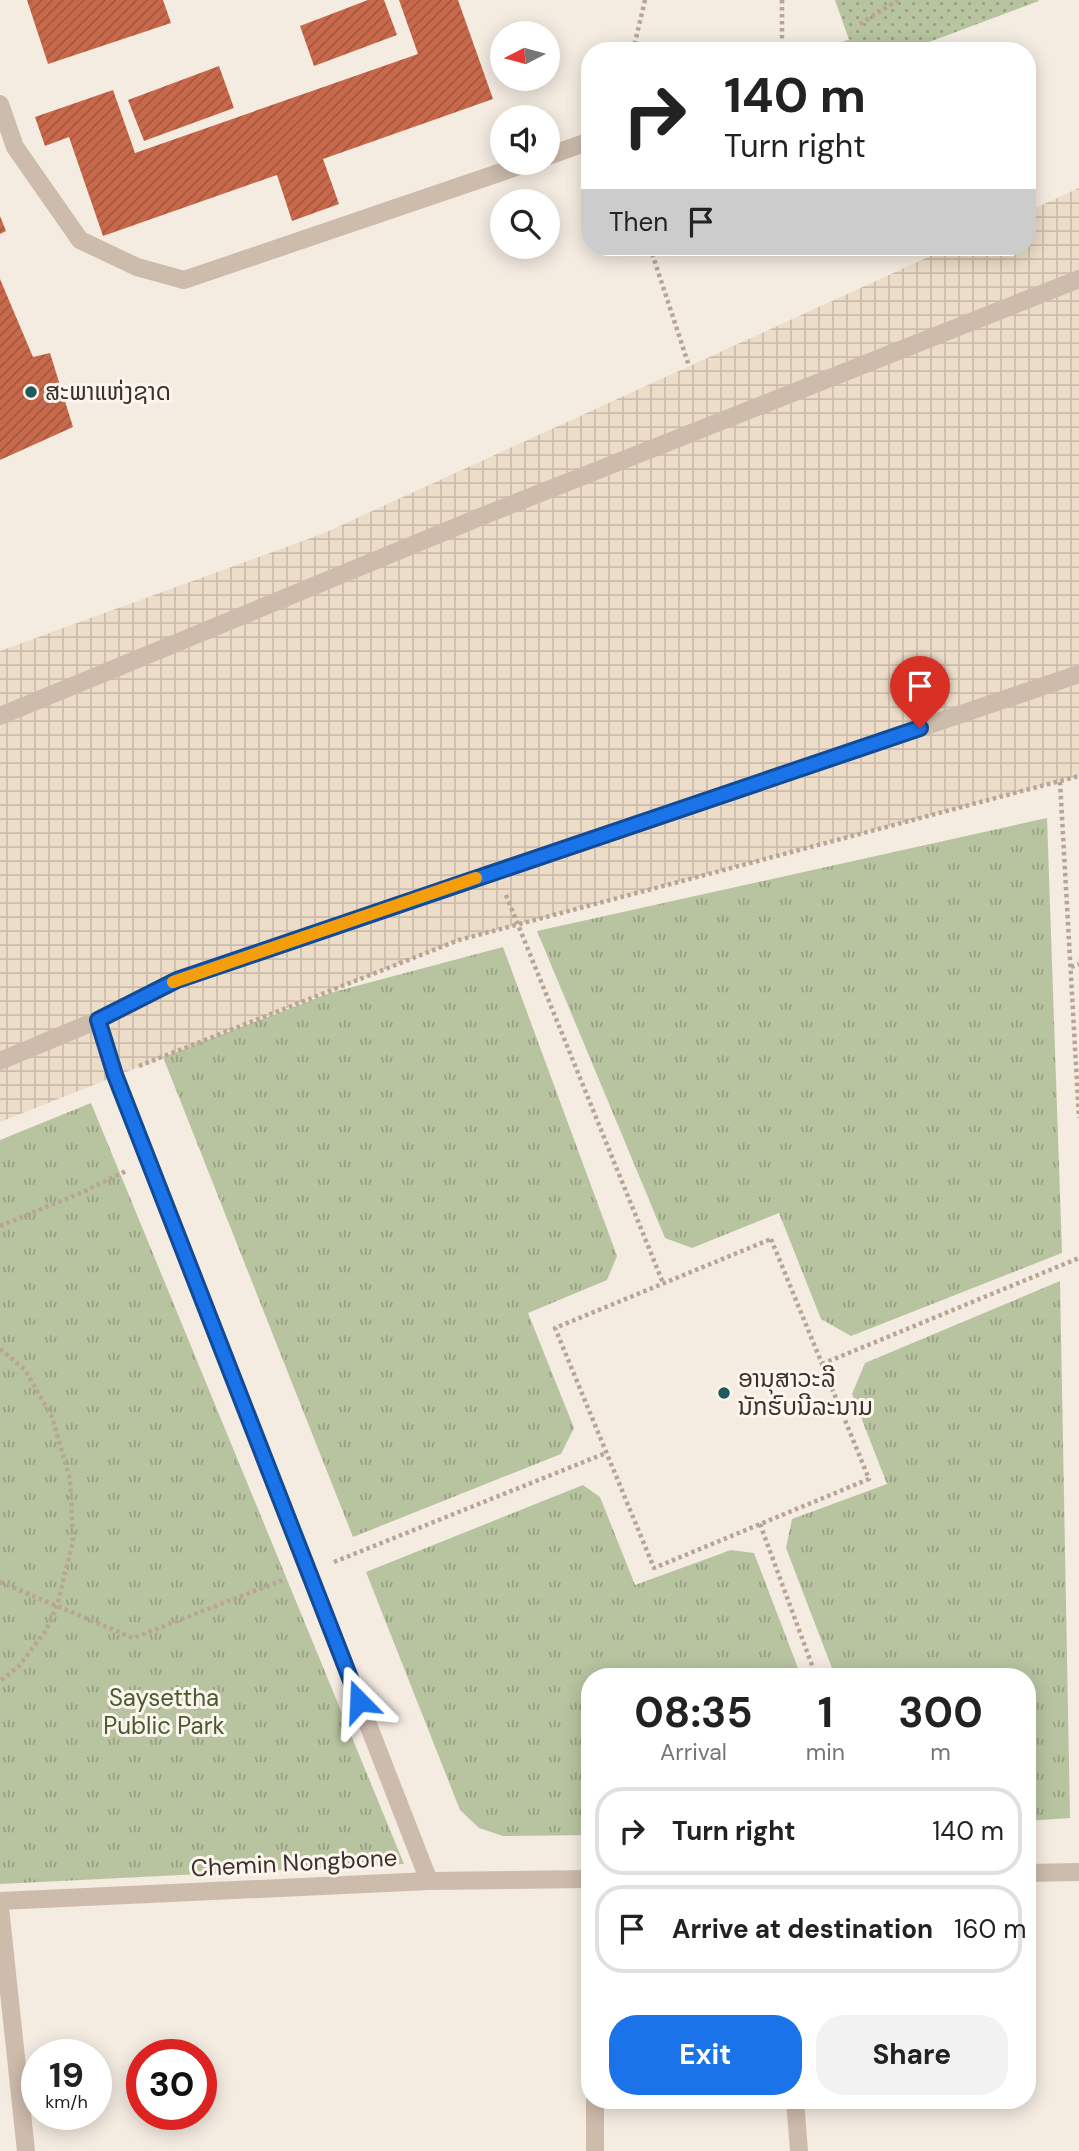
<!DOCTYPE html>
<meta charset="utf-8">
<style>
body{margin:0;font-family:"DM Sans","Noto Sans Lao",sans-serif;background:#f2f2f2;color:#222;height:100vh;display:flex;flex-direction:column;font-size:26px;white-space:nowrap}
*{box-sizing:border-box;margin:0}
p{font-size:23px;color:#767676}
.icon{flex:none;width:38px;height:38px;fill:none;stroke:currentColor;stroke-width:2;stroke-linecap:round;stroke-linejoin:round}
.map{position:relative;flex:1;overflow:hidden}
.drawer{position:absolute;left:581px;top:1668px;width:455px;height:441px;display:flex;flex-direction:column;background:#fff;border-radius:28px;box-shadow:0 4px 18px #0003}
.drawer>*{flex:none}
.guide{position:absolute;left:581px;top:42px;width:455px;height:214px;border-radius:28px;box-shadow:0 4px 18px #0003;background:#fff;color:#222;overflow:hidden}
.needle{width:46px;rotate:264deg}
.tools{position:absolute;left:490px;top:21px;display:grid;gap:14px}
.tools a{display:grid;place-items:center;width:70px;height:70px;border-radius:50%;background:#fff;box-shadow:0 4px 18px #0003;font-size:35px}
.speed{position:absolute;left:21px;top:2039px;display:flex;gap:14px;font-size:35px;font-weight:700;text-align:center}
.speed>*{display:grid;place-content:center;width:91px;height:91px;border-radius:50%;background:#fff;box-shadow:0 4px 18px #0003;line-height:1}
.speed small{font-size:18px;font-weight:400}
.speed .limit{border:10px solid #d22;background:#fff;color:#111}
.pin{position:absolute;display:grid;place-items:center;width:60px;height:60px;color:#fff;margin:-72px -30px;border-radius:50% 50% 50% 0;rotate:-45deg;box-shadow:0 0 7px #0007}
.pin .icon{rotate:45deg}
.me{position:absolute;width:77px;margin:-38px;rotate:339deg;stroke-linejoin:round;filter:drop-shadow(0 0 5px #0008)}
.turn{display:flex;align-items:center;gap:24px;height:147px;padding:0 28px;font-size:32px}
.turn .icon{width:91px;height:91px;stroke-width:2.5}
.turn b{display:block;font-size:49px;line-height:60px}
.then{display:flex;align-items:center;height:66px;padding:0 28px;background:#0003;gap:14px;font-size:26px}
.eta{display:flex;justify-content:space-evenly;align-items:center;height:119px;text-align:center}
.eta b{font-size:42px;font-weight:700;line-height:49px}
.action{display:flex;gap:14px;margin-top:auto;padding:14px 28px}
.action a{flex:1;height:80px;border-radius:28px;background:#1a73e8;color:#fff;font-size:28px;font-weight:700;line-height:80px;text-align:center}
.action a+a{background:#f2f2f2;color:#222}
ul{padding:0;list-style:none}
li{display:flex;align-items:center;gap:21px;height:88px;margin:0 14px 10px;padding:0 14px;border:4px solid #e0e0e0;border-radius:28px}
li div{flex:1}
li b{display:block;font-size:26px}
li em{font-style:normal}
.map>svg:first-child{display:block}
.grass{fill:url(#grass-dots)}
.park{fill:url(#park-tufts)}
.plaza{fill:url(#plaza-grid)}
.building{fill:url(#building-hatch)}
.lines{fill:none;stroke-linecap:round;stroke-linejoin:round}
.path{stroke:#b9a596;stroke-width:4.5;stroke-dasharray:3.5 3.5;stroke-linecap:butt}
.service{stroke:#cdbbac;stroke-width:18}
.minor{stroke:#cdbbac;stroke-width:18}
.tertiary{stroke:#cdbbac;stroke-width:18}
.route-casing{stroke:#114b97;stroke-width:18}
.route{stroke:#1a73e8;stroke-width:12}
.slow{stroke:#f59e0b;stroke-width:12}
.poi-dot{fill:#1f5a5e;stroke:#fbf5ee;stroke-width:2.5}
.labels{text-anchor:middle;stroke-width:6;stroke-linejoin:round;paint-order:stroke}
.poi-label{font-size:24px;fill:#3b302b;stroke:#fbf5ee;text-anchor:start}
.park-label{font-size:24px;fill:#4a5a2e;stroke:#fbf5ee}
.street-label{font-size:24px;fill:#3b302b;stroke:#fbf5ee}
</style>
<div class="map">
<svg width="1079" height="2151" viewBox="0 0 1079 2151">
<defs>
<pattern id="grass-dots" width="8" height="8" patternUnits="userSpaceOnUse" patternTransform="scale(1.75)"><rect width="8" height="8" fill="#b8c4a0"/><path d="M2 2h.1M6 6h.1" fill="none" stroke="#97a083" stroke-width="1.8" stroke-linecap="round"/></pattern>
<pattern id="park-tufts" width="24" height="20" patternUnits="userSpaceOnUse" patternTransform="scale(1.75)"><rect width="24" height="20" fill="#b8c4a0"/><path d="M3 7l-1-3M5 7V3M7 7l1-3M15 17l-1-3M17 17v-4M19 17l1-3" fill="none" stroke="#97a083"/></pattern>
<pattern id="plaza-grid" width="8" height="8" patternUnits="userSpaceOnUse" patternTransform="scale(1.75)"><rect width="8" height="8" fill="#ecdcc8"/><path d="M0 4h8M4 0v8" fill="none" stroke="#cbbdac"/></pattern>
<pattern id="building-hatch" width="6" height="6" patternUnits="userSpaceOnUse" patternTransform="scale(1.75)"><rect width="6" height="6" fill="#c8694b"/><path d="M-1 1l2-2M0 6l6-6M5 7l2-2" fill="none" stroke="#a4573f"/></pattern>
</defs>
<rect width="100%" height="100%" fill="#f4ebe1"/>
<path class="grass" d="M835,0H1038L1039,1L905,51H853Z"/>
<g class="park">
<path d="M1047,818L1062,1253L851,1336L821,1319L779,1213L692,1248L665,1238L537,931Z"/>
<path d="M503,947L617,1256L607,1280L528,1313L574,1428L561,1454L353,1537L163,1057L330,993Z"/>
<path d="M91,1103L404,1864L0,1884V1140Z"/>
<path d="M1060,1281L1070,1818L1027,1821V1676H835L786,1548L792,1519L887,1484L852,1394L865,1363Z"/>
<path d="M583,1485L600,1497L635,1585L731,1550L754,1553L801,1676H590V1835L503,1836L479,1828L460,1810L366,1572Z"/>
</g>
<path class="plaza" d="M1079,188V776L459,940L0,1122V651L322,534L950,247H1027V212Z"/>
<g class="building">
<path d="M27,0H163L171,23L48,64Z"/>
<path d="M368,0H384L397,35L314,66L300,26Z"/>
<path d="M399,0H458L493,99L323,159L339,204L292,221L277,175L103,236L69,137L45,146L35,117L113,90L135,153L418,54Z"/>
<path d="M219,66L234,108L144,141L128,100Z"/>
<path d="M0,216L6,231L0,234Z"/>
<path d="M0,279L33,357L50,353L73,427L0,460Z"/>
</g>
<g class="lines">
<g class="path">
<path d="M782,0V51"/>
<path d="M860,24L898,0"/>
<path d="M633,51L645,0"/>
<path d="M650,247L689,366"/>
<path d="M1060,782L1079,1118"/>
<path d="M506,895L663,1283"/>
<path d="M1071,967L1079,964"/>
<path d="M139,1066L459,940L1079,776"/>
<path d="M0,1226L83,1192L126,1171"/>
<path d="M771,1239L869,1479L654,1568L555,1328Z"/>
<path d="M0,1349L25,1370L52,1417L70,1479L73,1541L57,1606L45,1632L18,1667L0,1681"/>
<path d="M822,1364L1079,1258"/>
<path d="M760,1524L816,1676"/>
<path d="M334,1562L606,1453"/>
<path d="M0,1582L133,1638L283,1580"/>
</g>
<g class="service">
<path d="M0,716L485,515L1079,279"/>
<path d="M98,1020L115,1075"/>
<path d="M0,1061L98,1020L177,980L1079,674"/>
</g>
<g class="minor">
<path d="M843,51L852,48"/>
<path d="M0,104L15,147L80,240L137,267L184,280L528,163"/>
<path d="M548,156L590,141"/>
<path d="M115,1075L429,1881"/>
<path d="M0,1908L26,2151"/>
<path d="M595,2100V2151"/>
<path d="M795,2100L799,2151"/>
</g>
<g class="tertiary">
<path d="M1027,1873L1079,1872"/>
<path d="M0,1901L429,1881L590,1879"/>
</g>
</g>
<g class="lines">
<g class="route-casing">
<path id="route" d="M359,1701L115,1075L98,1020L177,980L920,728"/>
</g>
<use href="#route" class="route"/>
<path class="slow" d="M173,982L476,878"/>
</g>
<g class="poi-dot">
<circle cx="31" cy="392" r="7"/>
<circle cx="724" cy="1393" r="7"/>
</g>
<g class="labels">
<g class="poi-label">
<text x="45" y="400">ສະພາແຫ່ງຊາດ</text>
<text x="738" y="1387">ອານຸສາວະລີ<tspan x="738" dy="28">ນັກຮົບນີລະນາມ</tspan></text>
</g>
<g class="park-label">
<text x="164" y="1706">Saysettha<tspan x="164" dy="28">Public Park</tspan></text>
</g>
<g class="street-label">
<text transform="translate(294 1863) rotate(-3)" y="8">Chemin Nongbone</text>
</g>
</g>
</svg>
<div class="tools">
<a><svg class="needle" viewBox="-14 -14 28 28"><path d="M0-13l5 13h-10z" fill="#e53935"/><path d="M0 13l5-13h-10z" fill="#767676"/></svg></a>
<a><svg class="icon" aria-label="sound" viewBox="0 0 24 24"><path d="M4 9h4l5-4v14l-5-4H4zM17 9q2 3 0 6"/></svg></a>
<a><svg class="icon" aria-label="search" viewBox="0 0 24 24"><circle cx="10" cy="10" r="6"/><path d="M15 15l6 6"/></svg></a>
</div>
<div class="speed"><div>19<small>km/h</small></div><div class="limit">30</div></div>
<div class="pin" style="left:920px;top:728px;background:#d93025"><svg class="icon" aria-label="arrive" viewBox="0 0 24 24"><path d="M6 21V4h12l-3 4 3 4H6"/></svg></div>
<svg class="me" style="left:359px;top:1701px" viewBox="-20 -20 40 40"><path d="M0-17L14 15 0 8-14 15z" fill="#1a73e8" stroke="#fff" stroke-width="4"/></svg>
<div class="guide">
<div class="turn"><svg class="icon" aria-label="right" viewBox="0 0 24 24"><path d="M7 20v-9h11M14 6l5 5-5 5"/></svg><div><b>140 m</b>Turn right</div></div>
<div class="then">Then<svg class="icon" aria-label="arrive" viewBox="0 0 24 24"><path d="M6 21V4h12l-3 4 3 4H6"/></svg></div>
</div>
<section class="drawer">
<div class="eta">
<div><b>08:35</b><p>Arrival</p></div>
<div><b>1</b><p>min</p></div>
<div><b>300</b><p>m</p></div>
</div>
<ul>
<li><svg class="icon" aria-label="right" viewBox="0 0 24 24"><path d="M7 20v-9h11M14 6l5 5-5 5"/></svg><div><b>Turn right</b></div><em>140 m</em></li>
<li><svg class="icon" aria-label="arrive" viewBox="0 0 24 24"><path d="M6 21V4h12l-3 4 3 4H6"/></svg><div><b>Arrive at destination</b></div><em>160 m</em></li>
</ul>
<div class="action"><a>Exit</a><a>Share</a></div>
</section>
</div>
